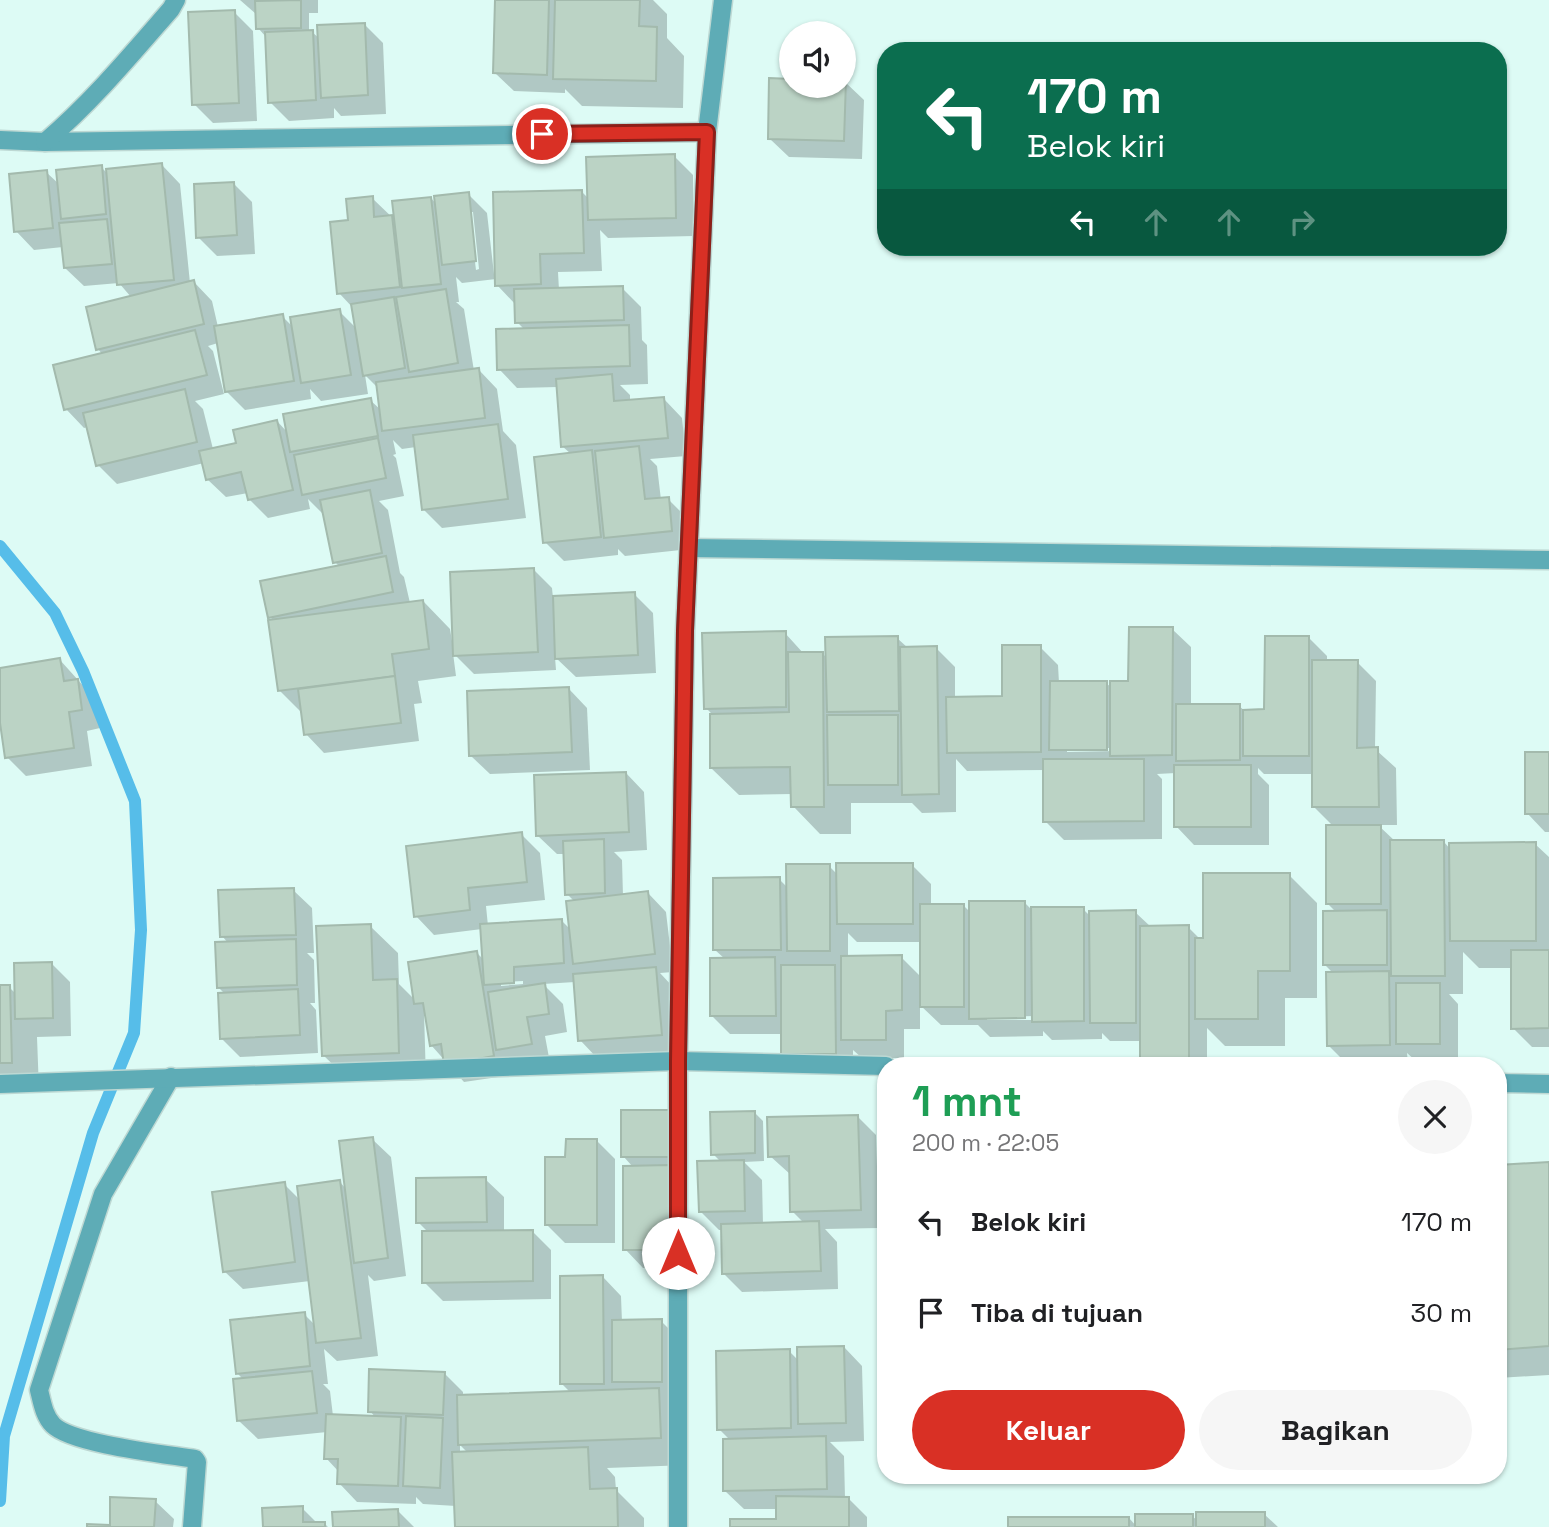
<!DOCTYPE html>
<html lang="id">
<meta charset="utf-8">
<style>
body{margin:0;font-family:"Space Grotesk",sans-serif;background:#f6f6f6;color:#202124;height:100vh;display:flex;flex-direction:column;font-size:26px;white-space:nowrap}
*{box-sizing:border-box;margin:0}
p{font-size:23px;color:#757577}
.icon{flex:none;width:38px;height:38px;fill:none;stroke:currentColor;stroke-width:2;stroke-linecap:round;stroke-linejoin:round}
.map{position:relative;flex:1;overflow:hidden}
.panel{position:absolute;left:877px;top:1057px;width:630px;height:427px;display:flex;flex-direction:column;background:#fff;border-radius:28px;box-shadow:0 2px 5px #0004}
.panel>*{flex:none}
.guide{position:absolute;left:877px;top:42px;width:630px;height:214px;border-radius:28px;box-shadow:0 2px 5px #0004;background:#0b6e4f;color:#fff;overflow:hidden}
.tools{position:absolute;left:779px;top:21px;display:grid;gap:14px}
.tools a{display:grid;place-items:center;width:77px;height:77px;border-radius:50%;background:#fff;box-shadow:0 2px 5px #0004;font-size:35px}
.pin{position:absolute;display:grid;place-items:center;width:60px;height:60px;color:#fff;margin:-30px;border:4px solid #fff;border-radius:50%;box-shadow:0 2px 7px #0007}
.me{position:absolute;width:77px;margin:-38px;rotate:0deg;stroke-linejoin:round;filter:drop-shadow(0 0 5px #0008)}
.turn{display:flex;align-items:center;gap:24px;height:147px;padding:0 35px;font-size:32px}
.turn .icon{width:91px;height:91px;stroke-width:2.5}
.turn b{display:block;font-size:49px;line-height:60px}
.lanes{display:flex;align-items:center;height:66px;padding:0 35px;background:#0003;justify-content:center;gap:35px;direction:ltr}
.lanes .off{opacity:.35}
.round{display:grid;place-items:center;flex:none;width:74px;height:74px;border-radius:37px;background:#f6f6f6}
.headline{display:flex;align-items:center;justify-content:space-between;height:119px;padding:0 35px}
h1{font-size:42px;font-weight:600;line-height:52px;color:#1e9e55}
.action{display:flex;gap:14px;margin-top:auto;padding:14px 35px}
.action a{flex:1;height:80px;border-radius:42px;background:#d93025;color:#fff;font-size:28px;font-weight:600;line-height:80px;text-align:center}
.action a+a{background:#f6f6f6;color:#202124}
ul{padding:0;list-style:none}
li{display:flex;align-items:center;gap:21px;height:91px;padding:0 35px}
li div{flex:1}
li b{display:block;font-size:26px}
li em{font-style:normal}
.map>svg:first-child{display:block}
.shadow{fill:#0003;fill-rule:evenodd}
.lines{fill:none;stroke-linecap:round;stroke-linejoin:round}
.stream{stroke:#56bde9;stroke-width:12}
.building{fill:#bbd3c5;stroke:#a3baad;stroke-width:2}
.minor-casing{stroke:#bdd8d3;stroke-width:21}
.minor{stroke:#5eacb6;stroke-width:18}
.route-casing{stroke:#8d1f18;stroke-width:18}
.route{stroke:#d93025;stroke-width:12}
</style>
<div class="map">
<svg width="1549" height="1527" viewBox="0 0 1549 1527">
<rect width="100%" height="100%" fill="#ddfbf5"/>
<g class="shadow">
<path d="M240,0H318V13H309V32H312L320,39L364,24L383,43L386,114L341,116L334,108V118L289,121L270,102L267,38L258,28L257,15Z"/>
<path d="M497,0H653L667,14V38L684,56L683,108L582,106L565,89V93L514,91L495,73Z"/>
<path d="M234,12L253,31L257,121L213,123L194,104Z"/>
<path d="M791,80V86H844L845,82L864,100L862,159L789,157L770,139Z"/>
<path d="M674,156L693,175L694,236L608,238L600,230L602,271L558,272L559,290L622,288L641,307L642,340L647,345L648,384L620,385L630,395V401L664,399L682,418L686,456L650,459L657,466L661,500L668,499L687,518L690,549L625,556L618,549V555L564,561L545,542L571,454L562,446L558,387L517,388L499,369L525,330L517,322L515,304L497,285L496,279L462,283L456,277L459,302H456L464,309L474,371L479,370L497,389L503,431L516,445L526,518L442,528L424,510L416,447L402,449L393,440L396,454L393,455L396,458L404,496L379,501L388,510L400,573L404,577L410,603L423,601L450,629L452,641L534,570L552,588L553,598L634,594L653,613L656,673L576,677L555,657L556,670L474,674L453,653L456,676L418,681L422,703L414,704L419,741L324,753L306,734L303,714L279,690L274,621L270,617L340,567L335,562L324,512L322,513L308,499L310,509L268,518L249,499L248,493L226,497L207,479L204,463L117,484L98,465L88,427L84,428L66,409L103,355L98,349L131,297L119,283L84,286L65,268L63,247L34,250L16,231L46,172L59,184L101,167L108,174L162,165L180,184L190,283L194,282L212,301L218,327L282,316L294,328L339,311L357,329L354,309L339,293L349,221L372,198L396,221L431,198L437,205L468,194L487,213L494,274L496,273L581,191L589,199ZM469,212H473L479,269L476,270ZM218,343L224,389L245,410L311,399L310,389L321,401L368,394L365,375L379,389L381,410L370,400L288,433L277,421L238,444L213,449L203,409L195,401L224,394L213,351L208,346Z"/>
<path d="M234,184L252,202L255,254L217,256L198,237Z"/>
<path d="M1172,629L1191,647V706H1239L1245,711H1266L1308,637L1327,656V662H1357L1376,681L1375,749L1396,768L1397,825H1378L1396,842H1444L1451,850L1535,844L1549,857V1047H1532L1513,1028V968H1479L1463,952V994H1449L1458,1004V1062H1417L1407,1053L1408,1063L1347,1064L1329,1046L1333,973L1325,965L1336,912L1327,903L1334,827L1313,806V774H1264L1258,768V774L1269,785V845H1194L1176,826V773L1157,774L1162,779V839L1064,840L1045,821V770L967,771L956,759V812L922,813L912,803H851V834H820L793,806L792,794L739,795L711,768L712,714L706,708L785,633L804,654L822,653L828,659L897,638L908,648H936L955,667V699L1004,698L1040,647L1058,665L1059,683H1106L1112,688L1130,683ZM1067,748H1115V751L1067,752Z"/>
<path d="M60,660L96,700L100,728L87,731L92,766L26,776L7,757L0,711V669Z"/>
<path d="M569,689L587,708L590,770L490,774L471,756Z"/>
<path d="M1549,754V832H1545L1527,813Z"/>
<path d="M626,773L644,792L647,850L614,852L622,860L623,896L648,893L666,912L673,972L660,973L674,988L679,1053L598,1059L580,1040L575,982L543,984L563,1004L567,1032L545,1036L550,1063L512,1075L464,1082L431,1045L426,1012H424L426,1080L351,1082L323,1055L370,926L398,953L399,984L416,1001L477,953L484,960L482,929L434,935L416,916L521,834L540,853L545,900L486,906L488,926L561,920L571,930L575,902L567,894L565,854H557L538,836ZM523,981V984L501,986V982Z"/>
<path d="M912,865L931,884V906L963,905L971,913L1024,902L1031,909H1083L1091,917L1135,912L1151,927H1188L1201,940L1289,875L1317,903V998H1285V1046H1225L1207,1028V1066H1149L1142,1059V1041H1110L1102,1033V1039L1052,1040L1043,1031V1036L990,1037L978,1025H941L920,1005V1029H904V1058H862L853,1050V1072H802L783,1053V1034H730L712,1016L725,959L715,950L779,879L788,888L829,866L838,875ZM848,933L857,942H922V978L901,957L848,958ZM1034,1016V1020H987V1017Z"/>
<path d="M293,890L312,908L314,953H307L314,960L315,1003H310L316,1010L318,1053L240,1057L221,1038L225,994L219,988L229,944L222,936Z"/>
<path d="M51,963L70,982L71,1036L37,1037L39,1090L0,1091V987H9L16,994Z"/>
<path d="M668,1111L687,1130V1175H677L687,1185L688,1268H643L625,1249L633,1167L623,1156Z"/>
<path d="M754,1112L763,1121L764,1161L744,1162L762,1180L763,1225L804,1223L792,1211L791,1175L770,1156L858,1117L876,1135L879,1228L825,1229L837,1242L838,1289L742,1292L723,1273V1230H719L701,1212L721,1162L713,1154Z"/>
<path d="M372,1139L391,1157L406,1276L374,1281L368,1275L378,1356L337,1361L324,1349L328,1384H323L330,1391L333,1416L376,1418L370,1411L444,1373L463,1392V1397L571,1393L562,1384L603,1277L621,1296L622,1322L661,1321L680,1340V1400H668L686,1417L688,1465L607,1468L615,1477L616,1490L644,1518V1527H457L456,1506L423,1504L416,1497V1504L357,1502L339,1483V1472L326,1458L327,1432L258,1439L239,1421L244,1380L237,1373L304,1314L316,1326L310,1281L243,1289L224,1271L284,1184L300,1200L340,1182L346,1189ZM460,1445L468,1453H460Z"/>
<path d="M596,1140L615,1159V1243H565L547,1225Z"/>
<path d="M1549,1163V1375L1498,1378V1167Z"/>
<path d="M485,1179L504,1197V1232L532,1231L551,1250V1299L443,1301L424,1282L428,1232L418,1222Z"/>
<path d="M844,1347L862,1366L864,1441L830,1442L844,1456L845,1498H848L867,1517V1527H732L778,1521V1509H744L725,1491L730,1440L719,1429L789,1351L799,1361Z"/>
<path d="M155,1501L174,1519L173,1527H89H111Z"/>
<path d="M302,1508L318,1524L324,1523L328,1527H265Z"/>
<path d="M398,1511L414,1527H335Z"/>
<path d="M1264,1514L1278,1527H1010L1129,1518L1137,1527L1192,1516L1198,1521Z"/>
</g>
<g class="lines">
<path class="stream" d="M0,546L55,613L83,671L135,801L141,930L134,1033L93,1133L4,1436L0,1501"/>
</g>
<g class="building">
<path d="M301,0V28L256,29L255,1Z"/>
<path d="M495,0H549L547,75L493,73Z"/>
<path d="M555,0H640L639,26L657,27L656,81L553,79Z"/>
<path d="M235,10L239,103L192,105L188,12Z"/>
<path d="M365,23L368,95L321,98L317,25Z"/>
<path d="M313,30L316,100L268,103L265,32Z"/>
<path d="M769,78L791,79V86H844V80H846L844,141L768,139Z"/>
<path d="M675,154L676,218L588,220L586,157Z"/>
<path d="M162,163L174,280L117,285L106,169Z"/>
<path d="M102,165L106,214L61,219L56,170Z"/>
<path d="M47,170L53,228L14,232L9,174Z"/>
<path d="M234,182L237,235L196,238L194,184Z"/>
<path d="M582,190L584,253L540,254L541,284L495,286L493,192Z"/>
<path d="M469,192L476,261L442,265L434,196Z"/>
<path d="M373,196L374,217L392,215L400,287L337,294L330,222L348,220L346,199Z"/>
<path d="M431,197L441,284L402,288L392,201Z"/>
<path d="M107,219L112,264L64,268L59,223Z"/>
<path d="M194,280L204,324L96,350L86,307Z"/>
<path d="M623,286L624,320L515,323L514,289Z"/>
<path d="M446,289L458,363L409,372L396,297Z"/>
<path d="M394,297L405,368L363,376L351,304Z"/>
<path d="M340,309L351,375L301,383L290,317Z"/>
<path d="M283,314L294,381L225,392L214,326Z"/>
<path d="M629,325L630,366L497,370L496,329Z"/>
<path d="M195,330L207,375L64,410L53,365Z"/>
<path d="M479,368L485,418L382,431L376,382Z"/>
<path d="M612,374L614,401L664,397L668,438L561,447L556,379Z"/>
<path d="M185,389L197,442L96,466L83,413Z"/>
<path d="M371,398L378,436L290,452L283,414Z"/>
<path d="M277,420L293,490L248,500L241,472L206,480L199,451L236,443L233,430Z"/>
<path d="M498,424L508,499L422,510L413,435Z"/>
<path d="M378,438L386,478L302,495L294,455Z"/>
<path d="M639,446L645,499L669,497L672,531L604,538L595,451Z"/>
<path d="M592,450L601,537L543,543L534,457Z"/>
<path d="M370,490L382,553L333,563L320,500Z"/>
<path d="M386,556L393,592L268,618L260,581Z"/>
<path d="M534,568L538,652L453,656L450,572Z"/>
<path d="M635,592L638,655L555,659L553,596Z"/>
<path d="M423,600L429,649L392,654L395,676L278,691L268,620Z"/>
<path d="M1129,627H1173L1172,755L1110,756V681H1128Z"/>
<path d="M786,631V707L704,709L702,633Z"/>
<path d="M898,636L899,711L827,712L825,637Z"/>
<path d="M1265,636H1309V756H1243V710L1264,709Z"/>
<path d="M1002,645H1041V752L947,753L946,697L1002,696Z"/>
<path d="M937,646L939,794L902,795L900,647Z"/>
<path d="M788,652H823L824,807H791L790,767L710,768V714L789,712Z"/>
<path d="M60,658L64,681L78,679L82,710L69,712L74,748L5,758L0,723V668Z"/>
<path d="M1312,660H1358L1357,748L1378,747L1379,807H1312Z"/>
<path d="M395,676L401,723L304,735L298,689Z"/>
<path d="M1050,681H1107V750H1049Z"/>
<path d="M569,687L572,752L469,756L467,691Z"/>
<path d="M1176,704H1240V760L1176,761Z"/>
<path d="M827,715H898V785H828Z"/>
<rect x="1525" y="752" width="24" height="62"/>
<path d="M1043,759H1144V821L1043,822Z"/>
<rect x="1174" y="765" width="77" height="62"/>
<path d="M626,772L629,832L536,836L534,775Z"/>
<rect x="1326" y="825" width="55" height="79"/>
<path d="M522,832L527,882L468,888L470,910L414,917L406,846Z"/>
<path d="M604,839L605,893L565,895L563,841Z"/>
<path d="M1390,840H1444L1445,976H1391Z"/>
<path d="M1536,842V941H1450L1449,843Z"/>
<path d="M836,863H913V924H837Z"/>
<path d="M786,864H830V951H787Z"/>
<path d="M1203,873H1290V971H1258V1019H1195V938H1203Z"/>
<path d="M780,877L781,950H713V878Z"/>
<path d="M294,888L296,935L220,937L218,890Z"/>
<path d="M648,891L655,954L573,964L566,901Z"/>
<path d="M969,901H1025V1018L969,1019Z"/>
<rect x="920" y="904" width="44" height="103"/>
<path d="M1031,907H1084V1021L1032,1022Z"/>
<path d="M1136,910V1023H1090L1089,911Z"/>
<path d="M1387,910V965H1323V911Z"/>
<path d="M562,919L564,963L514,967V983L484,985L480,924Z"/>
<path d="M371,924L373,980L397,979L399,1053L322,1056L316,926Z"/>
<path d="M1189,925V1059H1140V926Z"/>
<path d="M296,939L297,985L217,988L215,942Z"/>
<path d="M1511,950H1549V1028L1511,1029Z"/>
<path d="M477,951L494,1056L444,1065L441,1044L430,1046L423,1003L414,1004L408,962Z"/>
<path d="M902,955V1010L886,1011V1040H841V956Z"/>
<path d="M775,957L776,1016H710V958Z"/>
<path d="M52,962L53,1018L15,1019L14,963Z"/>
<path d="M781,965H835L836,1054H781Z"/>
<path d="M656,967L662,1035L578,1041L573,974Z"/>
<path d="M1389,971L1390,1045L1327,1046L1326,972Z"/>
<path d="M545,983L549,1014L527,1017L532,1044L496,1050L488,992Z"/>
<rect x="1396" y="983" width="44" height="61"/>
<path d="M0,985H10L12,1063H0Z"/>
<path d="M298,989L300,1035L220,1039L218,993Z"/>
<rect x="621" y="1110" width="48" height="47"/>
<path d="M755,1111V1153L711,1155L710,1112Z"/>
<path d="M858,1115L861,1210L790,1212L789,1156L768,1157L767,1117Z"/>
<path d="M881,1125H886V1202H883Z"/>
<path d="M373,1137L388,1258L354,1263L339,1141Z"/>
<path d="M566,1139H597V1225H545V1157H565Z"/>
<path d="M744,1160L745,1211L699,1212L697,1161Z"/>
<path d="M1549,1162V1346L1498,1350V1165Z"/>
<path d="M669,1165L670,1250H623V1166Z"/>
<path d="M486,1177L487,1222L416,1223V1178Z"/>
<path d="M340,1180L361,1338L316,1343L297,1186Z"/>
<path d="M285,1182L295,1262L223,1272L212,1192Z"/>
<path d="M819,1221L821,1271L722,1274L721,1224Z"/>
<path d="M533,1230V1281L422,1283V1231Z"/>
<path d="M603,1275L604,1384H560V1276Z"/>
<path d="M305,1312L310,1366L236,1374L230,1320Z"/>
<path d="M662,1319V1382H612V1320Z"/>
<path d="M844,1346L846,1423L798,1424L797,1347Z"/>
<path d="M790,1349L791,1428L717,1430L716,1351Z"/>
<path d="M369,1369L445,1372L443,1415L368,1412Z"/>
<path d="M312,1371L317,1413L237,1421L233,1379Z"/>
<path d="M659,1388L661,1438L458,1445L457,1395Z"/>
<path d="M326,1414L401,1417L398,1486L337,1484L338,1459H324Z"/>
<path d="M406,1416L443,1418L440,1488L403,1486Z"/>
<path d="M826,1436L827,1489L723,1491V1439Z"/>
<path d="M588,1447L590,1489L617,1488L618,1527H455L452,1452Z"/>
<path d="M776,1496L849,1497V1527H730V1519H776Z"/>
<path d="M110,1497L156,1499L154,1527H87V1524L110,1525Z"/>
<path d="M303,1506V1522H325V1527H263L262,1508Z"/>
<path d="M398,1509L399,1527H333L332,1512Z"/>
<rect x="1196" y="1512" width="69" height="15"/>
<rect x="1135" y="1514" width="58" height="13"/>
<rect x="1008" y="1517" width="121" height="10"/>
</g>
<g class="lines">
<g class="minor-casing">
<g id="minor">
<path d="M0,140L45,142L707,132"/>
<path d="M45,142C92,102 131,55 171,9L176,0"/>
<path d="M689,548L1549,560"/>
<path d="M171,1077L103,1194L39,1390C42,1402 44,1416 53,1425C72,1444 164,1454 195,1459L197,1462L192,1527"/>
<path d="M1498,1083L1549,1084"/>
<path d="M0,1084L678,1061L886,1066"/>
<path d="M678,1527V1061L685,631L707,132L723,0"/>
</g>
</g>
<use href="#minor" class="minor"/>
</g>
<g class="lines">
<g class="route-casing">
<path id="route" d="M542,134L707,132L685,631L678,1061V1253"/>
</g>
<use href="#route" class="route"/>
</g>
</svg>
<div class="tools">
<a><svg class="icon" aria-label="sound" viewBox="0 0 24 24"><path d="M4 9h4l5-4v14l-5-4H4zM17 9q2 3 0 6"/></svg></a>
</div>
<div class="pin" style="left:542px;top:134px;background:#d93025"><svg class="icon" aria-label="arrive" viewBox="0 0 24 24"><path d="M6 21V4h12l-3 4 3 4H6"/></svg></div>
<svg class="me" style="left:678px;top:1253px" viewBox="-20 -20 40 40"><circle r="19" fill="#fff"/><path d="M0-13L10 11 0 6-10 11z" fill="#d93025"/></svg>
<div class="guide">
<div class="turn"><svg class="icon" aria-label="left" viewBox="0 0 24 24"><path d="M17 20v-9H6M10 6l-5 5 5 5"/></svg><div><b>170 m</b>Belok kiri</div></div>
<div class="lanes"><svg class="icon" aria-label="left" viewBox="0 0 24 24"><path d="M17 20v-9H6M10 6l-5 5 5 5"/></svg><svg class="icon off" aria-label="ahead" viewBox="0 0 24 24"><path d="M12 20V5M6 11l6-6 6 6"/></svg><svg class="icon off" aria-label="ahead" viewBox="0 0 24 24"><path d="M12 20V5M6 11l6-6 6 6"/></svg><svg class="icon off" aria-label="right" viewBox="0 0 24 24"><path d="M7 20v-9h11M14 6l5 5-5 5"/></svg></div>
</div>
<section class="panel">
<div class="headline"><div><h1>1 mnt</h1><p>200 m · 22:05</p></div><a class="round"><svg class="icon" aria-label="close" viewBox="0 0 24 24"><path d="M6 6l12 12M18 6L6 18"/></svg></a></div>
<ul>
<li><svg class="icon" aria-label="left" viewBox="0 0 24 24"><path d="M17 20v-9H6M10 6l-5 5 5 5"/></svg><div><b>Belok kiri</b></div><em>170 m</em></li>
<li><svg class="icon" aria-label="arrive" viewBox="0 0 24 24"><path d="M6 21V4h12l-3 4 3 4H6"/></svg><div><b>Tiba di tujuan</b></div><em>30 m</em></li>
</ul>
<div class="action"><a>Keluar</a><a>Bagikan</a></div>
</section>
</div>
